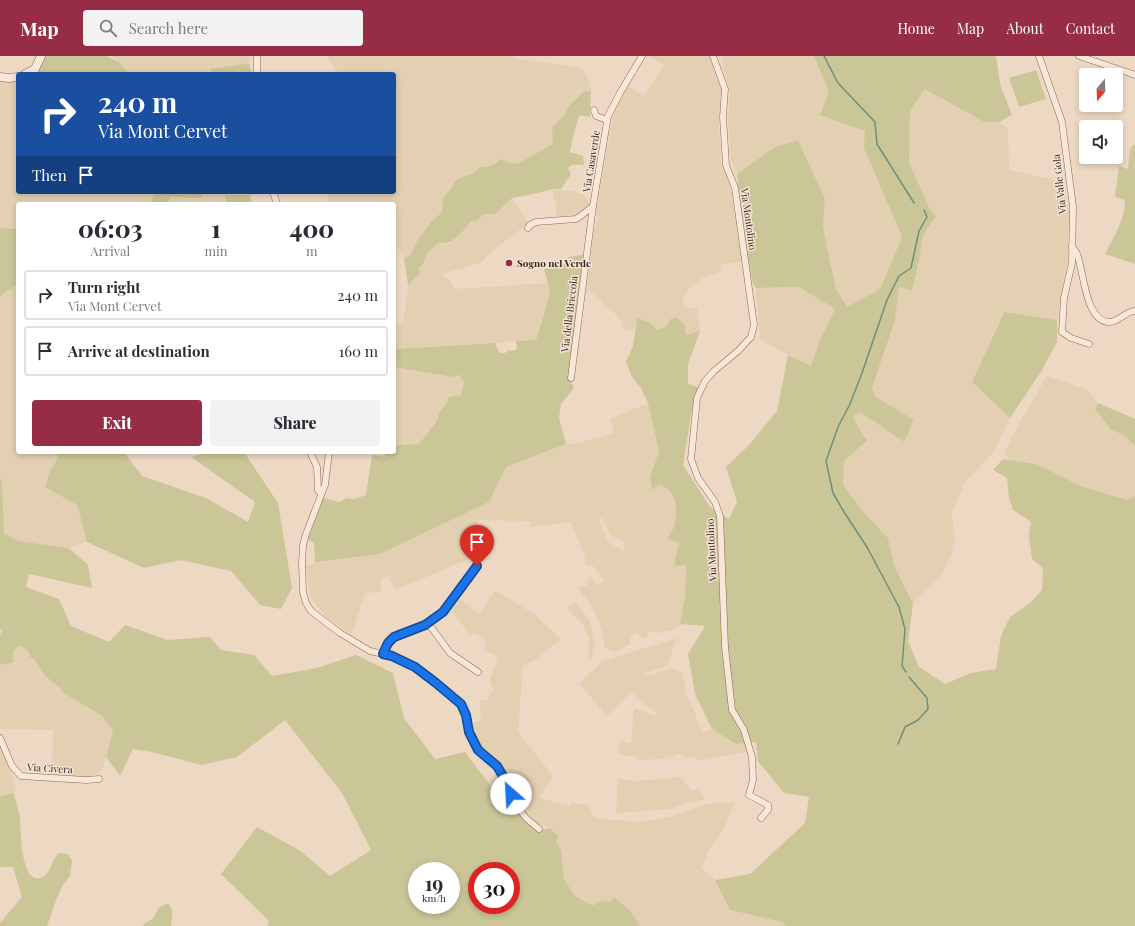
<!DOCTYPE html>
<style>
body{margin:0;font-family:"Playfair Display",serif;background:#f2f2f3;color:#2b2b33;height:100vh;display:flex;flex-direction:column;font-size:15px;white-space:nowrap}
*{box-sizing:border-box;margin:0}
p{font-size:13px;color:#7c7c81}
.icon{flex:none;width:22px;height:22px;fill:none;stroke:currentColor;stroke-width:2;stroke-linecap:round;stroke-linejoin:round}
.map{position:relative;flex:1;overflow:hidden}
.details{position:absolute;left:16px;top:146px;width:380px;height:252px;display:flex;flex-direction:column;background:#fff;border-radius:4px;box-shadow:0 2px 6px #0003}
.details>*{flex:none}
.guide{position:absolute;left:16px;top:16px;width:380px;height:122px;border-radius:4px;box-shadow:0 2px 6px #0003;background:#1a4fa0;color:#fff;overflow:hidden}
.needle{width:26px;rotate:199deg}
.controls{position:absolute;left:1079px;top:12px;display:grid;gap:8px}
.controls a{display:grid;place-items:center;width:44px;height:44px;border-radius:4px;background:#fff;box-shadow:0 2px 6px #0003;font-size:20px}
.speed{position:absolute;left:408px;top:806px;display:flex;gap:8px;font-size:20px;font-weight:700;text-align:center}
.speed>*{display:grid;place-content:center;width:52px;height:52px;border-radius:50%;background:#fff;box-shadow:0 2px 6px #0003;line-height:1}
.speed small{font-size:10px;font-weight:400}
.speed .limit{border:6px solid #d22;background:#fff;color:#111}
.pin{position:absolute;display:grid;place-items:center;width:34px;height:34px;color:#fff;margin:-41px -17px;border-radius:50% 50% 50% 0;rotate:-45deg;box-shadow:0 0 4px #0007}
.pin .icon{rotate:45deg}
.me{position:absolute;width:44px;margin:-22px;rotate:334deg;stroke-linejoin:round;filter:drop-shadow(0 0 3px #0008)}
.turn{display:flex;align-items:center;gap:14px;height:84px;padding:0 16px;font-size:18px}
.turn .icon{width:52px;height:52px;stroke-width:2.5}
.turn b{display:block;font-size:28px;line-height:34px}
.then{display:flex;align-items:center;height:38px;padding:0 16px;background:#0003;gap:8px;font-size:15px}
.eta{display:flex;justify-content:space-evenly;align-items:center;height:68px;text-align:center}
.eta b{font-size:24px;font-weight:800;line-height:28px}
.cta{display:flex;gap:8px;margin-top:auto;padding:8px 16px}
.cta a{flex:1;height:46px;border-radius:4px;background:#962c45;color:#fff;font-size:16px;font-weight:800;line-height:46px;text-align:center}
.cta a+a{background:#f2f2f3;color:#2b2b33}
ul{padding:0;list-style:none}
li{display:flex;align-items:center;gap:12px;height:50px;margin:0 8px 6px;padding:0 8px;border:2px solid #e1e1e2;border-radius:4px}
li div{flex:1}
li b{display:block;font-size:15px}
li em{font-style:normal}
header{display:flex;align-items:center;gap:24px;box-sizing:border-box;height:56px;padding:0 20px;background:#962c45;color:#fff}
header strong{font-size:19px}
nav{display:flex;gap:22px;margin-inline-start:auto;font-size:14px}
.search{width:280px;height:36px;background:#f2f2f3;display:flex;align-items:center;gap:10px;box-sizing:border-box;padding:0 14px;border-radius:4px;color:#7c7c81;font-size:15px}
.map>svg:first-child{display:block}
.farmland{fill:#e3d0b2;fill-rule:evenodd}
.green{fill:#cbc698;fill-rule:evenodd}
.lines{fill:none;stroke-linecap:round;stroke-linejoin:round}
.stream{stroke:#6d8f7f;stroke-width:1.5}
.minor-casing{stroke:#88685b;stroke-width:7}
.tertiary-casing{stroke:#88685b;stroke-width:9}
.minor{stroke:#f8e7d7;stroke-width:6}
.tertiary{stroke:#f8e7d7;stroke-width:8}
.route-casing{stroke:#114b97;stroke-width:10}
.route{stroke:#1a73e8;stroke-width:7}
.poi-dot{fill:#962c45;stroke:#f5e4d4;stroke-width:1.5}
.labels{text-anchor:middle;stroke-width:3;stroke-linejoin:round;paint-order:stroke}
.street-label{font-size:10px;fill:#38251f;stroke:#f5e4d4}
.poi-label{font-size:10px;font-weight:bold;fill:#38251f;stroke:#f5e4d4;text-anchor:start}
</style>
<header>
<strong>Map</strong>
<div class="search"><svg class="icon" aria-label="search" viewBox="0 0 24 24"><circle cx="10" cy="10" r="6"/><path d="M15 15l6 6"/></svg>Search here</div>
<nav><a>Home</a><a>Map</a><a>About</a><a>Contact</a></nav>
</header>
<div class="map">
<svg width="1135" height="870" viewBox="0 0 1135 870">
<rect width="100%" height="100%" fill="#edd8c4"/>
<g class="farmland">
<path d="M113,0H250L249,7L211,13L213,18H130Z"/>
<path d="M326,0H514V2L582,12L589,24L591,35L582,36L569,50L564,60L553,71V88L517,108L496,105L492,109L487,111H481L472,118L459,122L445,139L443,144L442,156L430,167L415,188L411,198L404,203L398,191L394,193V148H329L328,136H394V18H338Z"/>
<path d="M648,0H709L721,34L719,65L721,108L731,133L742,205L721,209V215L703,221L691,231L684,239L683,249L689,253L697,251L700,275L686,280L667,270L658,274L649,266L637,262L635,272L624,275L622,266L616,258L607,253L600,244L591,236L587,234L593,177L599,163L596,158L612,65L617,49L628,30L644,40L664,9Z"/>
<path d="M724,0H814L829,36L865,75L902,181L880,233L847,251L836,233L823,170L825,143L798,84L775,91L737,118L731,104L728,65L730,36L721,3Z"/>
<path d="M0,25H18V136H154L151,148H18V190L16,173L0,172Z"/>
<path d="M925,33L984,66H999L1008,73L1009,114L1064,126L1069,157L1067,209L1057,264L1003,256L972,326L1010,362L993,397L965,426L952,456L955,483L952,497L941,520L913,548L894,509L888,482L865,458L843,429L844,405L868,385L862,378L853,361L860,356L904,386L914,364L876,341L872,332L895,264L899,230L912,235L919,205L923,179L936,160L930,155L909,106L910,55Z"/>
<path d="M553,133L566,135L571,134L584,139L590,148L578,158L555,161L557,148L554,143Z"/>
<path d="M202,136H269L250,139H225L226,148H168L170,141L202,142Z"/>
<path d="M512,142L528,167L526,169L492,195L480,207L442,218V220L450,223L454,233L548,227L550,235L544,259L536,284L394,293V268L403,267L408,229L420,217L419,212L424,206L428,196L438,187L444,188L451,186L458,180L471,165H476L484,158L495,157Z"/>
<path d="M18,228V396H57L58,402L50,415L45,431L77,449L87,486L69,492L18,485L4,477L2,426L0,421V243L1,239Z"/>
<path d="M799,231L835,253L820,284L811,310L788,299L760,283L756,232Z"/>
<path d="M394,311L452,321L459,319L464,326L461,339L449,341L447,346L439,357L438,363L419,388L398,389L394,392Z"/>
<path d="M1047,320L1088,334L1098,347L1095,353L1111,374L1124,379L1135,390V440L1128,444L1083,431L1036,408L1012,405L1004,397L1021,364Z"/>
<path d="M648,347L659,395L650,421L652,434L659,429L667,432L673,439L676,460L672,476L679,486L674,510L686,509L685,540L680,568L673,574L658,577L648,576V581L643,583L636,577L631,580L630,588L615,596L605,592L601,571L595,556L578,531L587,530L590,519L597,530L604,524L592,509H585V501L571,466L531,471L529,465L478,464V477L486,496L395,534L389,520L381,524V536L365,537L352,578L327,562L310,541L306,511L315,506L380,498L489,446L506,411L566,388L578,387L614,377L610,363ZM602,462L610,478L623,486L625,496L608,486L599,463Z"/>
<path d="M495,534L534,558L561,583L538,602L523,610L518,676L553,720L539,742L569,750L571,747L589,749L593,760L601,763L640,766L670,761L706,748L735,746L723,775L710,792L701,812L715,824L730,854L782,866L786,870H640L630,855L610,846L601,845L594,849L589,848L576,841L564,823L561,794L556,785L559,781L545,769L535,767L531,762L528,754L517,746L493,704L489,694H483L476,684L472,667L481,665L479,645L487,644L493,633L490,624L498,601L484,594L486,585L475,577L470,579L452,555L460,543L479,558Z"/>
<path d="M576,546L590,565L595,589L592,602L589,603V582L582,567L567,553L570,548Z"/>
<path d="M677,582L667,610L644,617L650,619L673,612L682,617L686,634L685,638L695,656L698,667L703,676L712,673L736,688L745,687L747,696L699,705L694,700L687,702L677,698L672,701L668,700L660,703L641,704L635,700H627L619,697L618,692L622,686L631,687L634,652L657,660V657L637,643L634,638L630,637L607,660L579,627L603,605Z"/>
<path d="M21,589L29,596L30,601L35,604L45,620L58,630L65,638L101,659L113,674L103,712L97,718L84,721L52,720L53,674L2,673L0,674V609L12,607L14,605L12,600L13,597Z"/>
<path d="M0,686L12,717L16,732L14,737L0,740Z"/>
<path d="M680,721L692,735L698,734L705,743L687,747L669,753L616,757L618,722L636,725Z"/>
</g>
<g class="green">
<path d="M44,0H107L119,6L130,18H37Z"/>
<path d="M814,0H996L1000,28L1012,59L999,66H984L925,33L910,55L909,106L930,154L936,160L923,179L919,205L912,235L899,231L895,264L872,332L876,341L914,364L904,386L860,356L853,361L862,378L868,384L844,405L843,429L865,458L888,482L894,509L913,548L908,585L919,611L945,628L971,617L996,613L1001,580L1010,561L1030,547L1042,534L1043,512L1032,503L1029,480L1031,466L1013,454L1009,442L1007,422L993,414L1003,403L1036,408L1083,431L1128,444L1135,440V870H786L782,866L730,854L715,824L750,818L805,767L809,741L784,737L758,705L756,686L736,688L712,673L695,638L688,598L705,570L680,568L685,540L686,509L674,510L679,486L668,483L669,479C677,472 678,447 672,438C669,433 665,431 659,429L652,434L650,421L659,395L648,347L641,332L632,321L626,306L633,290L637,262L649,266L658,274L667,270L670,263L677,262L684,268L686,279L700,275L688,308V328L698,331L692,353L683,409L710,451L729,463L737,446L726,411L749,389L777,355L788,299L811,310L820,284L835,253L799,231L756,232L753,228L743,172L737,118L775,91L798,84L825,143L823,170L828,196L836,233L847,251L880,233L902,181L864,92L865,75L820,59L829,36Z"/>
<path d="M249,7L252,18H213L210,13Z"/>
<path d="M1036,14L1046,43L1019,51L1009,22Z"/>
<path d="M591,35L590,61L579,59L574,77L570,96L583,100L584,109C578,109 572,107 568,112L571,118L561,133H553L534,138L512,142L495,158H484L476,165H471C462,176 454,189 438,187L428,196L424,206L419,212L420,217L408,229L404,203L411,198L415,188L430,167L442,156L443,144L445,139L449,135L455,126L459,122L472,118L481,111H487L492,109L501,103L506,106L517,108L553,88L552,71L564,60L569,50L583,36Z"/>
<path d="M1133,89H1135V208L1105,198C1114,181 1125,163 1125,144L1115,141L1119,110L1128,113L1130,94Z"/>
<path d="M154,136H202V142L170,141L168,148H151Z"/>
<path d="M225,139H250L252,148H226Z"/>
<path d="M0,172L16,173L18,190V228L1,239L0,243Z"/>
<path d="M583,199L571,303L570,324L574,332L561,348L559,362L566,388L506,411L489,446L380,498L315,506L314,487L308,484L323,442L339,446L347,442L355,443L366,439L372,399L386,401L384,397L394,396V392L398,389L419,388L438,363L439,357L447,346L449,341L461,339L464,326L459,319L452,321L394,311V293L496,287L497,292L500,297H505L509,294L512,295L517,293L516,285L536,284L544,259L550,235L544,213L567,207L568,201Z"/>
<path d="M1004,256L1057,264V286L1042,314L1010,362L972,326Z"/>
<path d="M1098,347L1135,363V390L1124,379L1111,374L1095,353Z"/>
<path d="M57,396H124L142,420L206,442L248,466L255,446L191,401L211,396H244L278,447L292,532L281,553L260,549L231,515L181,504L144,512L87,486L77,449L45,431L50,415L58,402Z"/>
<path d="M0,421L2,426L4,477L18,485L69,492L88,509L92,532L29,518L26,531L59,543L71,570L109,586L125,569L168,584L210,581L221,594L254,599L272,620L317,612L356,599L393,617L404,662L435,703L465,696L500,742L536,775L550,772L559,781L556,785L561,794L564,823L576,841L589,848L594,849L601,845L610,846L615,842L630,855L640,870H267L269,865L221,818L257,771L299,794L330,820L371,794L342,737L285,664L237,701L201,709L152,696L133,693L120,720L106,701L113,674L101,659L65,638L58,630L45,620L35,604L30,601L29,596L21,589C14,593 11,598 14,605L12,607L0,609V580L2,574L0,573ZM417,815H451V849H417ZM477,815H511V849H477Z"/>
<path d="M14,737C15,745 19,753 20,761C21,772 20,835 44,820C52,815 51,803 59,797L68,798L72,805L70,820L63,829L56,844L47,870H0V867L22,841L13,811H0V740Z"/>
<path d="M168,847C174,854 172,861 171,870H143L145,867L154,862L158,852Z"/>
</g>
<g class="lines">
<g class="stream">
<path d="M824,0L838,27L875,66L877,88L914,147"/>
<path d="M906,616L902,610L905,573L899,551L867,491L844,456L833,437L826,405L838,371L850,348L862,317L887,244L899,220L911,212L919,175L927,161L924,154"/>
<path d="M898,688L905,671L918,664L928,653L927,642L909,621"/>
</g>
<g class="minor-casing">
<g id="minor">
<path d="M257,0V18"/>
<path d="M713,0L725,33L723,61L726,109L735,132L754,269L751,281L738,295L714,315L705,325L697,342L691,403L698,422L715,446L720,460L725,591L732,654L744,674L752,701L753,724L749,739L768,749V754L761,762"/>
<path d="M1039,0L1062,66L1073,151L1072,207L1064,242L1062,276L1071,282L1089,288"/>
<path d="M1079,0L1135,19"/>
<path d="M594,54L596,60L607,64"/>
<path d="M273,136L277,148"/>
<path d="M528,172L530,169L536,166L576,163L582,159L593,150L608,60L620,37L642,0"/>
<path d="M1072,190C1074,193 1076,196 1077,198C1084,215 1085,267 1110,266C1120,265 1126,255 1135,255"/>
<path d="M571,322L593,150"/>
<path d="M310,396L317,411L318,434L321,438"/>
<path d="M329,396L325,429L306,478L303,489L302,507L303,536L306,547L311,555L340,577L370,595L392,600L415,611L437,627L461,648L466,659L469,676L478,694L497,710L507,727L516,749L526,762L539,773"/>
<path d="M425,569L443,556L477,510"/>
<path d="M383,598C394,577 403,576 425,569L431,571L450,597L478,616"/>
<path d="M0,682L12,710L21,720L86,724L99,723"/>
</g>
</g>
<g class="tertiary-casing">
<g id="tertiary">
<path d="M25,18L35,13L41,0"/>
<path d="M0,21L9,22L18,21"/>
</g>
</g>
<use href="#minor" class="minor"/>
<use href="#tertiary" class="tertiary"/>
</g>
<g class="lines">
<g class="route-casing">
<path id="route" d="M477,510L443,556L425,569L394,581L388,587L383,598L392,600L415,611L436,627L461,648L466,659L469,676L478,694L497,710L507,727L511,738"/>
</g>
<use href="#route" class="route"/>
</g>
<circle class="poi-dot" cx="509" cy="207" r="4"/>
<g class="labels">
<g class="street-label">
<text transform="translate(591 105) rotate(-81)" y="4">Via Casaverde</text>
<text transform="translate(1059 128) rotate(-96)" y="4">Via Valle Gola</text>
<text transform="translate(749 163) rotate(82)" y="4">Via Montolino</text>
<text transform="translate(569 258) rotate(-83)" y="4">Via della Briccola</text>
<text transform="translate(711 494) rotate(-93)" y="4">Via Montolino</text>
<text transform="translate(50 712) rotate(3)" y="4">Via Civera</text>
</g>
<g class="poi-label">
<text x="517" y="211">Sogno nel Verde</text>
</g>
</g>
</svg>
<div class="controls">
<a><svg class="needle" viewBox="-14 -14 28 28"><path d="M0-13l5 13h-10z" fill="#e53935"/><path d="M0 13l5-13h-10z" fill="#7c7c81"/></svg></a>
<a><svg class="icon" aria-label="sound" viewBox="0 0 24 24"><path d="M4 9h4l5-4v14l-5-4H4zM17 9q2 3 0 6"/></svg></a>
</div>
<div class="speed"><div>19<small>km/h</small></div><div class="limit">30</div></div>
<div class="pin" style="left:477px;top:510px;background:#d93025"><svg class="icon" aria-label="arrive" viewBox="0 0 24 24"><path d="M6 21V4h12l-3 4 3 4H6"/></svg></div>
<svg class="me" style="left:511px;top:738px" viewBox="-20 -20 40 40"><circle r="19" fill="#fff"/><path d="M0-13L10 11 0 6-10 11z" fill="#1a73e8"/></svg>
<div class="guide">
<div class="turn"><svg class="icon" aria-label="right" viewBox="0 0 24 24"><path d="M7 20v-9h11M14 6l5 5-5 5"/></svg><div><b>240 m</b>Via Mont Cervet</div></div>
<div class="then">Then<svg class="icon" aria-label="arrive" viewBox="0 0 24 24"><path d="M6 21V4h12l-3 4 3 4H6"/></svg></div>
</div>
<section class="details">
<div class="eta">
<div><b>06:03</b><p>Arrival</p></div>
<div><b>1</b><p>min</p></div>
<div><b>400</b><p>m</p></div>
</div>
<ul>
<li><svg class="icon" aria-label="right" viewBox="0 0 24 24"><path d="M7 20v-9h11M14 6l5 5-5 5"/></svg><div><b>Turn right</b><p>Via Mont Cervet</p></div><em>240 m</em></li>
<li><svg class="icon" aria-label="arrive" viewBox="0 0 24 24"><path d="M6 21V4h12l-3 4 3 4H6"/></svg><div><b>Arrive at destination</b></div><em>160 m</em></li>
</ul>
<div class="cta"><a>Exit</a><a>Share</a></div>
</section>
</div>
